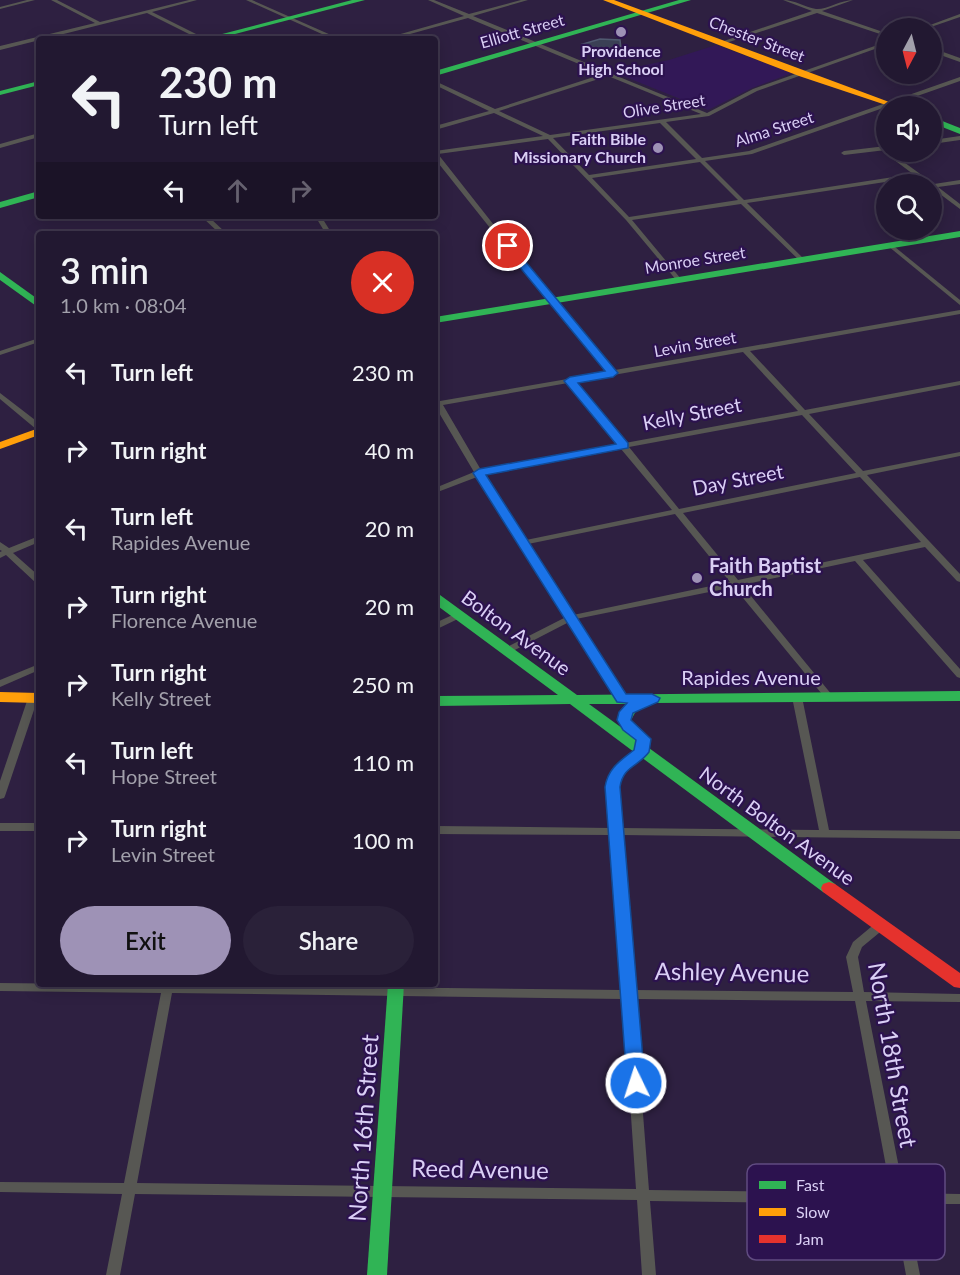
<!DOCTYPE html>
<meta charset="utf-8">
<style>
body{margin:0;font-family:Lato,sans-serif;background:#2a2139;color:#f1f3f6;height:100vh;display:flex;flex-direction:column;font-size:22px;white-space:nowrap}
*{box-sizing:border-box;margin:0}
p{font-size:20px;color:#a2a0ab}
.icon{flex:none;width:33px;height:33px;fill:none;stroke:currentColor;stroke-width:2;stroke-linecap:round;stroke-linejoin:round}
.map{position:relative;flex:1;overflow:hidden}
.side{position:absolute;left:36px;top:231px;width:402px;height:756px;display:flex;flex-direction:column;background:#221831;border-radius:6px;box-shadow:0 3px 15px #0003,0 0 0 2px #3f374d}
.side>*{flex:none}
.top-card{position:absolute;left:36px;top:36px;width:402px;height:183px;border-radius:6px;box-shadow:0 3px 15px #0003,0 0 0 2px #3f374d;background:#221831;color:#f1f3f6;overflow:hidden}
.needle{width:39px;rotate:187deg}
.buttons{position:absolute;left:876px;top:18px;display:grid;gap:12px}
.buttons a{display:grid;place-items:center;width:66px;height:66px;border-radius:50%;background:#221831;box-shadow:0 3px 15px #0003,0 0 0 2px #3f374d;font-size:30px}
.pin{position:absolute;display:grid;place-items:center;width:51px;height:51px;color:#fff;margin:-26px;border:3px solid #fff;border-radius:50%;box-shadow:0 2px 6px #0007}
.me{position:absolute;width:66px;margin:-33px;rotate:356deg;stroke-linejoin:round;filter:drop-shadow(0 0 4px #0008)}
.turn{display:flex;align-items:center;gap:21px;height:126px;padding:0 24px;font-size:27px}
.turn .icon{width:78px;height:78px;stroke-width:2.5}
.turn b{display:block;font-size:42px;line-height:51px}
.lanes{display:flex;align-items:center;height:57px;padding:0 24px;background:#0003;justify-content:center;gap:30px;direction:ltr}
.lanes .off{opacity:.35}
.round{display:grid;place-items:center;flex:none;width:63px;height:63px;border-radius:32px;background:#2a2139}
.summary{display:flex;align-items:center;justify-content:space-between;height:102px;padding:0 24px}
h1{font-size:36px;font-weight:600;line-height:45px}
.primary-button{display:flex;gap:12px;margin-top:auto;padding:12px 24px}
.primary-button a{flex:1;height:69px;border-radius:36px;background:#9e92b6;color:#111;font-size:24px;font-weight:600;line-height:69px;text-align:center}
.primary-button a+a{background:#2a2139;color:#f1f3f6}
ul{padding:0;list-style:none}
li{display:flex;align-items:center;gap:18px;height:78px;padding:0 24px}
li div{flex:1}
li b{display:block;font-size:22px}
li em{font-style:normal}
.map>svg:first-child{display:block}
.built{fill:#321857}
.building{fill:#3b4055;stroke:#505970;stroke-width:1.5}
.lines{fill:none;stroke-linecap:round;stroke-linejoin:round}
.street{fill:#575753;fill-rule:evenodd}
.fast{fill:#30b455;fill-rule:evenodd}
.slow{fill:#ff9f0a;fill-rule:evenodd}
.jam{fill:#e5322d;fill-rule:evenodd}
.route{fill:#1a73e8;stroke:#114b97;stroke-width:1.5}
.poi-dot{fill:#9e92b6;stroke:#2c124f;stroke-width:2}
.labels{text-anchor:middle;stroke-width:4.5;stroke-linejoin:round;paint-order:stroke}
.far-street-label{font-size:16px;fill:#dacff5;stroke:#2c124f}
.far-poi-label{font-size:16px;font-weight:bold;fill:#dacff5;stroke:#2c124f}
.street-label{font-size:20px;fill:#dacff5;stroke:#2c124f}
.poi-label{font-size:20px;font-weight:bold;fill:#dacff5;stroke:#2c124f;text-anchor:start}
.near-street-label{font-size:24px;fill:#dacff5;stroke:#2c124f}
.key{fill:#2c124f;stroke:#604b81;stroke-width:1.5}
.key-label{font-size:16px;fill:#dacff5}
</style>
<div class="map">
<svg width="960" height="1275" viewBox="0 0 960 1275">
<rect width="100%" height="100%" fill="#2e2041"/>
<path class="built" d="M716,45L792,73L752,88L708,110L613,72L669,60Z"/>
<path class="building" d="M600,39L620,40L621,49L604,51L583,44Z"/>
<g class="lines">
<g class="street">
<path d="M27,0H35L0,9V7Z"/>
<path d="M51,0H57L100,22L189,0H197L152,12L206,39H199L147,13L0,50V46L95,23Z"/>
<path d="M246,0H252L340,39H333Z"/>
<path d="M428,0H434L469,14L521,0H528L473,16L608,72H612V74L707,113L753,89L886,42V45L757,91L709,116L666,122L702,158L749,151L960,77V81L752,154L705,161L744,200L913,174L885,153L884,152L886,150L890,152L934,184L960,180V184L938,187L960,204V209L932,188V184H928L918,177L747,203L804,259V261H800L741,204L632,220L681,279V281H677L626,220L548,139L438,154L553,300L615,370L960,310V314L750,351L805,410L960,381V385L809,414L863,471L960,452V456L867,475L960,574V582L957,581L925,547L863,560L960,669V678L957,677L855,561L742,585L832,695L834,697L829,700L826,699L734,587L576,619L627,699L625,701H619L569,622L509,653H503L501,651L503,649L566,617L477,477L435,493V488L474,472L435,406V398H439L440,401L608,372L549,302L435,159V151L543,136L494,113L435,130V126L489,111L435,85V81L495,109L603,74L468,18L392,39H383L464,16ZM608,76L701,114L550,135L499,111ZM660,123L696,159L589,175L553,138ZM700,162L738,200L629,217L592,178ZM743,352L798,411L625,443L574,382ZM568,383L618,445L481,470L443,405ZM802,415L856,473L679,509L629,447ZM621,449L672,510L526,540L484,474ZM860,477L921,542L738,580L683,513ZM675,514L730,582L573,615L528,544Z"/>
<path d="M783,0C795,0 804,7 816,9C826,10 841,0 853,0L822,11L886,33V36L817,13L723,44L718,43L812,11Z"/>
<path d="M960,14V17L928,28H922Z"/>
<path d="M932,48L960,58V62L932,52Z"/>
<path d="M39,133V137L0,148V144Z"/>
<path d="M960,136V140L932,144V140Z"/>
<path d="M886,146V150L844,155L841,153L844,151Z"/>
<path d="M201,216H208L227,234H220Z"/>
<path d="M315,216H321L332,234H326Z"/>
<path d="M890,243L960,300V305L888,246L887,245Z"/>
<path d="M39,338V342L0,355V351Z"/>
<path d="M0,393L39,423V429H36L0,399Z"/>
<path d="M39,536V542L13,553L39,576V584L36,583L6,555L0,558V552L2,551L0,550V542L9,548Z"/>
<path d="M459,612L462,613L463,615L462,617L435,630V623Z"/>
<path d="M39,664V670L0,687V680Z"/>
<path d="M797,694L802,697L829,830L960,831V839L622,835L634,990L853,992L846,957L853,942L877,922L881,921L885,922L886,925L885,928L862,947L858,957L864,992L960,994V1002L866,1001L904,1193L960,1194V1204H906L920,1275H906L893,1204L650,1201L656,1275H642L637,1200L135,1194L120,1275H106L122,1194L0,1192V1182L124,1183L161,993L0,991V983L622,990L611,835L435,834V826L611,828L608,787C612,769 624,760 638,750H644L646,752L644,754C632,764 621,771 618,787L621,828L819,830L792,697ZM172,993L623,999L636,1189L137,1183ZM634,999L855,1001L891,1193L649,1190Z"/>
<path d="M33,695L38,698L5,796L4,798L0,799V781L28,698Z"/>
<rect x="0" y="823" width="39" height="8"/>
</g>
<g class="fast">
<path d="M352,0H365L216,39H203Z"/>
<path d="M679,0H691L435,76V71Z"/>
<path d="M39,81V85L0,95V91Z"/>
<path d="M932,117L960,128V134L932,123Z"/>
<path d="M39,191V197L0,208V202Z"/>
<path d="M960,231V237L435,323V317Z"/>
<path d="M0,272L39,300V308L0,280Z"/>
<path d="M435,594L440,595L577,695L960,691V701L653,703L636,711L631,720L650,739L649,748L835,884L837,888L835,892L829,894L823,892L641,757L636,755L634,752L570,704L435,706V696L558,695L435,604ZM589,704H628L617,720L622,728Z"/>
<path d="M388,984H404L387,1275H367Z"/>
</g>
<g class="slow">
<path d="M603,0H614L900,106H889L799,76Z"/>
<path d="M39,428V435L0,449V442Z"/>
<path d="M0,692L39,693V703L0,702Z"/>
</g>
<path class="jam" d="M829,882L835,884L960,973V988L954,987L823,892L821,888L823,884Z"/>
</g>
<path class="route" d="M504,244H511L618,373L613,377L578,383L628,443V448L486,475L626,694H652L660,698L658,702L633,713L631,720L651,739L649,752C638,767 623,766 620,787L645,1083L642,1088L636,1090L630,1088L627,1083L605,787C608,768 620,761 634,750L636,740L623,730L617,720L619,712L627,703L617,702L473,473L479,469L616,444L564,381L570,377L605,371L504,248Z"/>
<g class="poi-dot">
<circle cx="621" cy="32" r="6"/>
<circle cx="658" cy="148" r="6"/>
<circle cx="697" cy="578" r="6"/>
</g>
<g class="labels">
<g class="far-street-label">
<text transform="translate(522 31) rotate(-16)" y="6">Elliott Street</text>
<text transform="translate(757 39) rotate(21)" y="6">Chester Street</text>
<text transform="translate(664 106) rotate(-9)" y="6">Olive Street</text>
<text transform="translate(774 129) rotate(-18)" y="6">Alma Street</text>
<text transform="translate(695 260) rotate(-9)" y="6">Monroe Street</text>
<text transform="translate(695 344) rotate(-10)" y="6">Levin Street</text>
</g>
<g class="far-poi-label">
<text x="621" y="57">Providence<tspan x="621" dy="18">High School</tspan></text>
<text x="646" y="145" text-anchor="end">Faith Bible<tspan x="646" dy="18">Missionary Church</tspan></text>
</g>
<g class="street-label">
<text transform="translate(692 414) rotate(-11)" y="7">Kelly Street</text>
<text transform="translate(738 480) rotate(-11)" y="7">Day Street</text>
<text transform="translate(516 633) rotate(36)" y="7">Bolton Avenue</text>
<text x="751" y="685">Rapides Avenue</text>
<text transform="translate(777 826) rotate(36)" y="7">North Bolton Avenue</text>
</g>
<g class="poi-label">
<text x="709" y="573">Faith Baptist<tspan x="709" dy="23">Church</tspan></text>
</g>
<g class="near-street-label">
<text transform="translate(732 973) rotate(1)" y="8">Ashley Avenue</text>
<text transform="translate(892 1055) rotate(80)" y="8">North 18th Street</text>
<text transform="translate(364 1128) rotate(-86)" y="8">North 16th Street</text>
<text transform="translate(480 1170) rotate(1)" y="8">Reed Avenue</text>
</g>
</g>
<rect x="747" y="1164" width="198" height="96" rx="9" class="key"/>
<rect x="759" y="1181" width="27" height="8" fill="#30b455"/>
<rect x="759" y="1208" width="27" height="8" fill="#ff9f0a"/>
<rect x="759" y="1235" width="27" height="8" fill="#e5322d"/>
<g class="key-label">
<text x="796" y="1191">Fast</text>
<text x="796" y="1218">Slow</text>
<text x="796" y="1245">Jam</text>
</g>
</svg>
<div class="buttons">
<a><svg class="needle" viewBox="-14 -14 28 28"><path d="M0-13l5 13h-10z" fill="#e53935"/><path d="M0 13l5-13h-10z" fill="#a2a0ab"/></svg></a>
<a><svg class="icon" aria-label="sound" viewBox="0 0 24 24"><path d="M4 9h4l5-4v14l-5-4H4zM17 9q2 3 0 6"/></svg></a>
<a><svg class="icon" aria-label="search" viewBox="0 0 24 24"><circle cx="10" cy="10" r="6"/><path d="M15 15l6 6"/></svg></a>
</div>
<div class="pin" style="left:508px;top:246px;background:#d93025"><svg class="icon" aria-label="arrive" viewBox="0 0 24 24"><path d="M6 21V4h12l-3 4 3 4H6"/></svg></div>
<svg class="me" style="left:636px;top:1083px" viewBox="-20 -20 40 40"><circle r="17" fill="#1a73e8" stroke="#fff" stroke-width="3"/><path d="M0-11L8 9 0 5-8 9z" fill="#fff"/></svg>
<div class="top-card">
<div class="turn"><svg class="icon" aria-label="left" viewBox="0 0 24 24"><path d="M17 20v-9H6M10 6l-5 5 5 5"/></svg><div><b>230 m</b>Turn left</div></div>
<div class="lanes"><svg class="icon" aria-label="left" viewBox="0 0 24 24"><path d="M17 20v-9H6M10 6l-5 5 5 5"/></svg><svg class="icon off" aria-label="ahead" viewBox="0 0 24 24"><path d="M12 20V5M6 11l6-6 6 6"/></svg><svg class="icon off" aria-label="right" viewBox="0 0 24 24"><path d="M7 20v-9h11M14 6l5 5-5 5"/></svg></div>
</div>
<section class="side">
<div class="summary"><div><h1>3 min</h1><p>1.0 km · 08:04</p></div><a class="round" style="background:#d93025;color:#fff"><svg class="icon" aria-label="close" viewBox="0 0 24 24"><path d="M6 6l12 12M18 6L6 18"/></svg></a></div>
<ul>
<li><svg class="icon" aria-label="left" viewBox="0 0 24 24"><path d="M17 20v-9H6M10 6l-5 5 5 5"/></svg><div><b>Turn left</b></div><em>230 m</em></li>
<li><svg class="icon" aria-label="right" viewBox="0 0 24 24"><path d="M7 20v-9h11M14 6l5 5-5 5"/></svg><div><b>Turn right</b></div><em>40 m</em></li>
<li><svg class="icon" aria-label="left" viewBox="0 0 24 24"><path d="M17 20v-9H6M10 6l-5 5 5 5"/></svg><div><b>Turn left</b><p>Rapides Avenue</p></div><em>20 m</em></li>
<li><svg class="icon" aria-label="right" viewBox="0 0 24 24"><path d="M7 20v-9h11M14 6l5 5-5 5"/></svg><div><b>Turn right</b><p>Florence Avenue</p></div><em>20 m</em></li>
<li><svg class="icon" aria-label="right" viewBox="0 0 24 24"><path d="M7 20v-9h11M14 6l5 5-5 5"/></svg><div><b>Turn right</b><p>Kelly Street</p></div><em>250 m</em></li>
<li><svg class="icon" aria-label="left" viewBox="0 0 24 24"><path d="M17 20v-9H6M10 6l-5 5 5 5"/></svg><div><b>Turn left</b><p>Hope Street</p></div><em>110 m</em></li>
<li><svg class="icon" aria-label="right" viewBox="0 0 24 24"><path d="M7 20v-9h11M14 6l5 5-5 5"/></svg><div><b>Turn right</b><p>Levin Street</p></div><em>100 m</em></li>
</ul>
<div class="primary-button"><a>Exit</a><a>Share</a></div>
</section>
</div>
